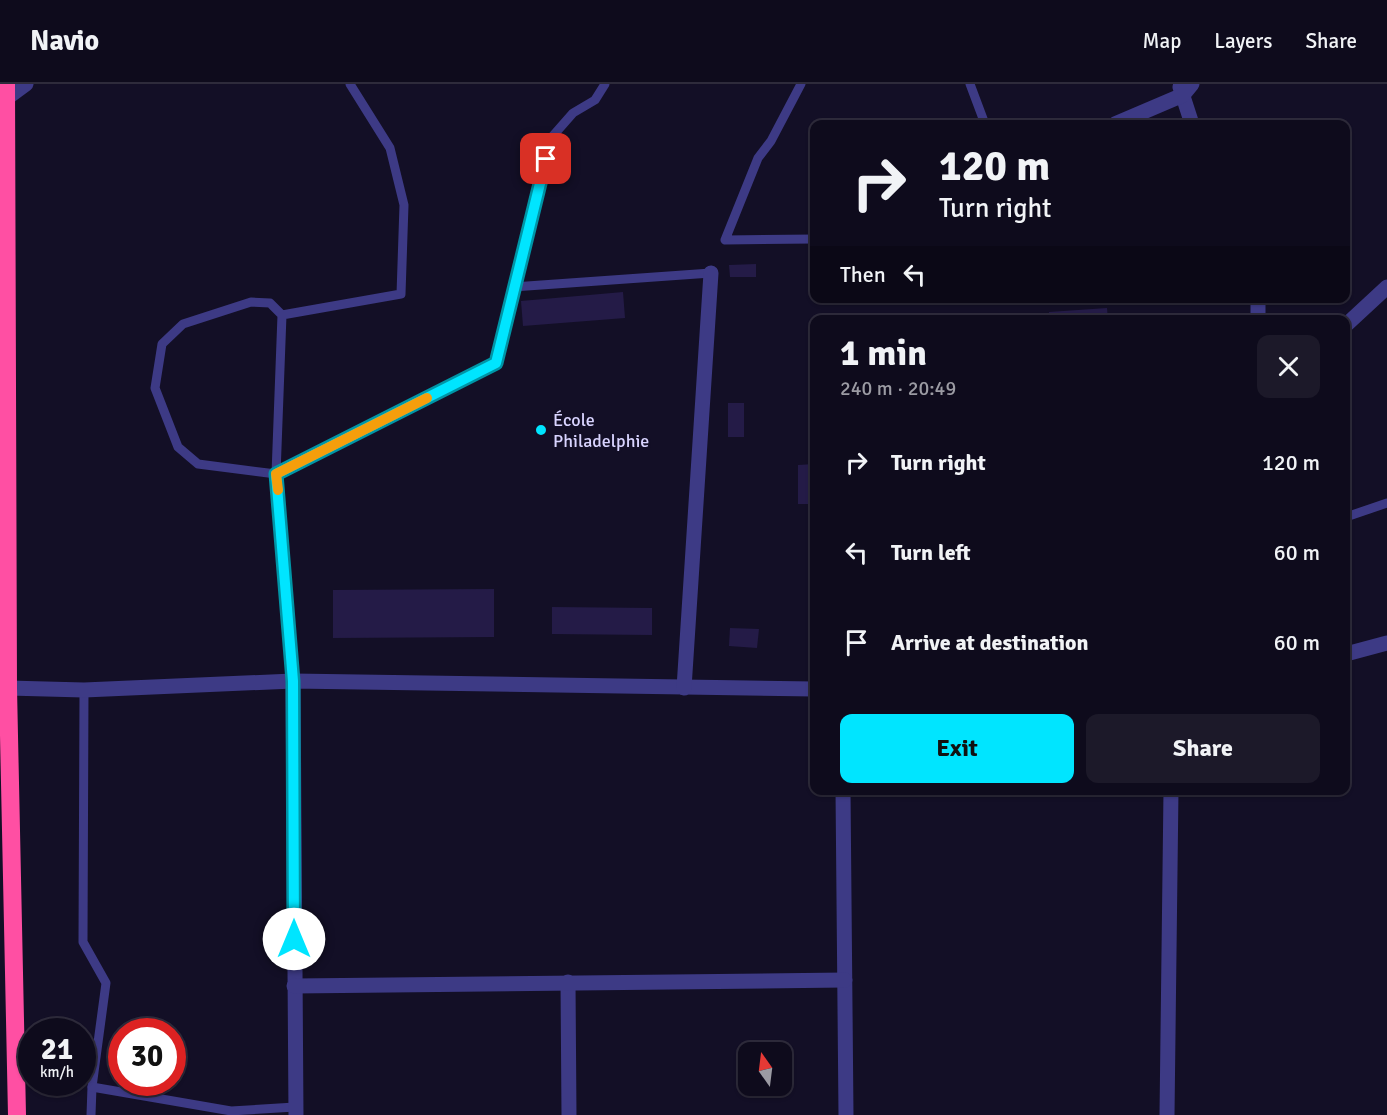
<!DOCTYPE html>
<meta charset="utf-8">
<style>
body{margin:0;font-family:Signika,sans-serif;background:#1c1929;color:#f1f3f6;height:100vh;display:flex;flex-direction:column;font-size:22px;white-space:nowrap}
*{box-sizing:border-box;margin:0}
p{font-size:20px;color:#9b9ba3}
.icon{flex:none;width:33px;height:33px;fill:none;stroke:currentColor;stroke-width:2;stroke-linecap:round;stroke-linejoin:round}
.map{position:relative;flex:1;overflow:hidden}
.side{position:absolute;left:810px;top:231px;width:540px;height:480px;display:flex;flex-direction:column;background:#0e0b1c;border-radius:12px;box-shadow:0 2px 4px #0004,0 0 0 2px #2e2b3b}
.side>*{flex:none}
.guide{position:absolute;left:810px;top:36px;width:540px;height:183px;border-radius:12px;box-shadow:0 2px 4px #0004,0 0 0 2px #2e2b3b;background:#0e0b1c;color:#f1f3f6;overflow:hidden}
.needle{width:39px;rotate:346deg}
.fabs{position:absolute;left:738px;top:958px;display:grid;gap:12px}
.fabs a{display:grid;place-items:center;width:54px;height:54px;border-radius:12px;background:#0e0b1c;box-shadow:0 2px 4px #0004,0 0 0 2px #2e2b3b;font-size:30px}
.speed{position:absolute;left:18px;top:934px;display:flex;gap:12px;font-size:30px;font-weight:700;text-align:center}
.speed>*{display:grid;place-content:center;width:78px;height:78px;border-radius:50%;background:#0e0b1c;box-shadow:0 2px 4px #0004,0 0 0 2px #2e2b3b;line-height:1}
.speed small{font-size:15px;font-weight:400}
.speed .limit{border:9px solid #d22;background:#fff;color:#111}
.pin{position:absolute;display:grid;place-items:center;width:51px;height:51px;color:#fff;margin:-26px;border-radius:12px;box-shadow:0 3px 9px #0006}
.me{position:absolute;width:66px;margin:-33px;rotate:0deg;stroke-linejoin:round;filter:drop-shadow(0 0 4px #0008)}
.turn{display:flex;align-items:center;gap:21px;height:126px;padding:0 30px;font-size:27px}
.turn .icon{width:78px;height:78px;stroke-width:2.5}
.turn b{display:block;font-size:42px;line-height:51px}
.then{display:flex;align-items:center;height:57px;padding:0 30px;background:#0003;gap:12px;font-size:22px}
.round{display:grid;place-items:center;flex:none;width:63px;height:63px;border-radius:12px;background:#1c1929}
.summary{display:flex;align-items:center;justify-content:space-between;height:102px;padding:0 30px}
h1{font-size:36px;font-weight:700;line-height:45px}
.button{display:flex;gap:12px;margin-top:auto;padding:12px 30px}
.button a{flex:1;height:69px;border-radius:12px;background:#00e5ff;color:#111;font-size:24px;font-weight:700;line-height:69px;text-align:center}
.button a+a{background:#1c1929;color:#f1f3f6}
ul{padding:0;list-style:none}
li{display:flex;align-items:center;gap:18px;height:90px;padding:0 30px}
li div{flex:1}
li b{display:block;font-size:22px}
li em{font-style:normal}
header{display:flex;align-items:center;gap:36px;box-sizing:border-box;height:84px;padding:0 30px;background:#0e0b1c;border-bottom:2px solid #2e2b3b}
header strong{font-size:28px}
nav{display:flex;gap:33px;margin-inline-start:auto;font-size:21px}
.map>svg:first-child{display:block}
.building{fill:#241b47}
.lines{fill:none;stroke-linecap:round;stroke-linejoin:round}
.lane{stroke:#3d3a85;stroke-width:9}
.street{stroke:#3d3a85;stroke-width:15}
.highway{stroke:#ff4fa3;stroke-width:18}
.route-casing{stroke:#0095a6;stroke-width:15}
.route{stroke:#00e5ff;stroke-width:10}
.slow{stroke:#f59e0b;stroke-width:10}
.poi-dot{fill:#00e5ff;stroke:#130f26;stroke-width:2}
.labels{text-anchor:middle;stroke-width:4.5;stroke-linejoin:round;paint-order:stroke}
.poi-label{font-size:18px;fill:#d9d4ff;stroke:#130f26;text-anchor:start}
</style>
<header>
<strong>Navio</strong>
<nav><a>Map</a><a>Layers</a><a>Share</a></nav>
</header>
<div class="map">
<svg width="1387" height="1031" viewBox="0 0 1387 1031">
<rect width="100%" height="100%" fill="#130f26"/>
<g class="building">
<path d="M756,180V193H730L729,181Z"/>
<path d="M623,208L625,234L523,242L521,217Z"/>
<path d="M1107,224L1108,236H1049V228Z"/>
<path d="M808,299H814V331L809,332Z"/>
<rect x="728" y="319" width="16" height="34"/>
<path d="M814,380V420H798V381Z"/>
<path d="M494,505V553L333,554V506Z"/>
<path d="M552,523L652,524V551L552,550Z"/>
<path d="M730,544L759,545L757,564L729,562Z"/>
<rect x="113" y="967" width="9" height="11"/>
</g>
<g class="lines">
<g class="lane">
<path d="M801,0L771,57L758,74L725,156L814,155"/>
<path d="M970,0L985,40"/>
<path d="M513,203L711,189"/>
<path d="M282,231L270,219L251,218L183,240L162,260L155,304L178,363L198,380L276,390L282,231L401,210L404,121L390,64L350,0"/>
<path d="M1346,433L1387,419"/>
<path d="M293,597L276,390L497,279L551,54L573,29L595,16L605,0"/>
<path d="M84,606L83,858L106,899L92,1003L91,1031"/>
<path d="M92,1003L231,1027L295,1023"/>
</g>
<g class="street">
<path d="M1180,3L1192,40"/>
<path d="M7,14L26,0"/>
<path d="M1115,40L1183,11L1192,0"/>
<path d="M1258,214V236"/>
<path d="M1346,241L1387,203"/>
<path d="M1346,570L1387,559"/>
<path d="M293,597L296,1031"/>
<path d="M8,604L84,606L293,597L814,605"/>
<path d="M684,604L711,189"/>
<path d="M843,706L846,1031"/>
<path d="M568,898L569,1031"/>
<path d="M294,902L845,896"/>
<path d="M1167,1031L1171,706"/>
</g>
<path class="highway" d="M6,0L8,604L17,1031"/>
</g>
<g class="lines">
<g class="route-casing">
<path id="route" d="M294,855L293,597L276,390L496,279L546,75"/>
</g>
<use href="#route" class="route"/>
<path class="slow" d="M278,406L276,390L427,314"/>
</g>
<circle class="poi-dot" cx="541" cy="346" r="6"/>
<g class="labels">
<g class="poi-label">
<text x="553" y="342">École<tspan x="553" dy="21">Philadelphie</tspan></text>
</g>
</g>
</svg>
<div class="fabs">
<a><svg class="needle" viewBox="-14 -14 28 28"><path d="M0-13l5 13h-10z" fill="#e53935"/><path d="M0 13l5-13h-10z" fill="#9b9ba3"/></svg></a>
</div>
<div class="speed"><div>21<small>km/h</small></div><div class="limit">30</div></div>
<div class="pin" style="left:546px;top:75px;background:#d93025"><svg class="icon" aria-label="arrive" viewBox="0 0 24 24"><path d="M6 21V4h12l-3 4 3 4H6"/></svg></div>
<svg class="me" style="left:294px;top:855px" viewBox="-20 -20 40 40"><circle r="19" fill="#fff"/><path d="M0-13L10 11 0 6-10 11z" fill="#00e5ff"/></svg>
<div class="guide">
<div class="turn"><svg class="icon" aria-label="right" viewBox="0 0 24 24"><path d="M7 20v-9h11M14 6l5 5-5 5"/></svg><div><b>120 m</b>Turn right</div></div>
<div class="then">Then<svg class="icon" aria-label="left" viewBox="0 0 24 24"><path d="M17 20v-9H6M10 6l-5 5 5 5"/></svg></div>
</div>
<section class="side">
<div class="summary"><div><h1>1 min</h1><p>240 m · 20:49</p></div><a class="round"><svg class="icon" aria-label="close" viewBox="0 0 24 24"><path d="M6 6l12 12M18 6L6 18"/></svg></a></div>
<ul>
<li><svg class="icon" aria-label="right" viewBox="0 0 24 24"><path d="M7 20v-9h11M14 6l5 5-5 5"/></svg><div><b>Turn right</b></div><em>120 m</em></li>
<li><svg class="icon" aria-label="left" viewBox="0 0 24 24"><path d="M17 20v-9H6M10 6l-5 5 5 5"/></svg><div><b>Turn left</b></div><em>60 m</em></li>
<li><svg class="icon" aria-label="arrive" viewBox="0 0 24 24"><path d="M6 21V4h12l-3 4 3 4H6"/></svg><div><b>Arrive at destination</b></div><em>60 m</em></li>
</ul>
<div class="button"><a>Exit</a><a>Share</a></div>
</section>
</div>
